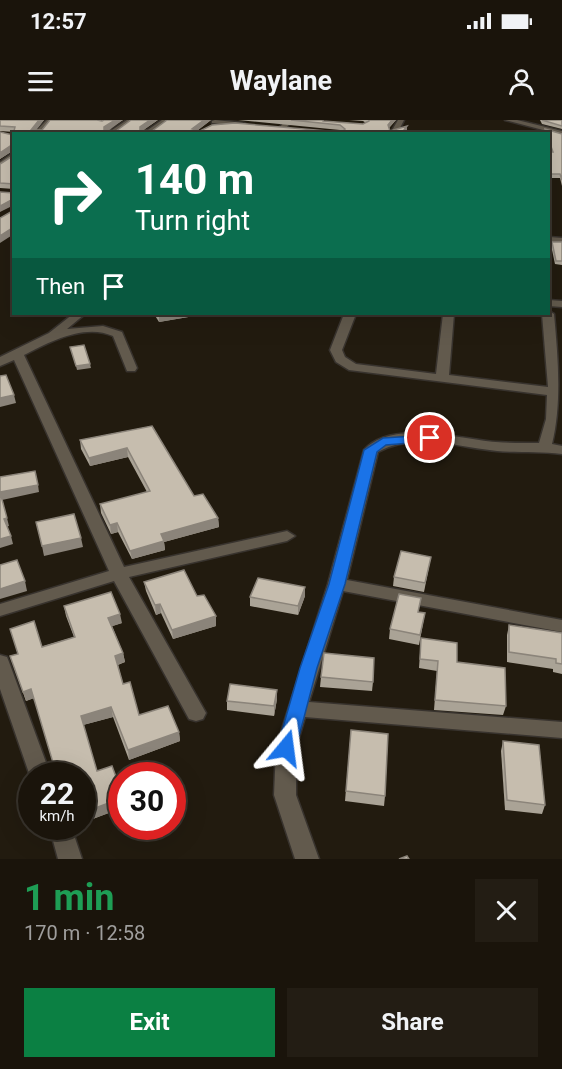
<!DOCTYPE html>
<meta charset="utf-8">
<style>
body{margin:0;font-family:Roboto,sans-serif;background:#231d14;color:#f1f3f6;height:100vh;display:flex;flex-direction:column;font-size:22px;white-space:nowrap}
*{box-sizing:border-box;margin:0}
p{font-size:20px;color:#9f9e9d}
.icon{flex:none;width:33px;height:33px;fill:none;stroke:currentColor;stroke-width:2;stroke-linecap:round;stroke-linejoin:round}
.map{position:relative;height:739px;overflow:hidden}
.panel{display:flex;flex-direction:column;background:#1a140b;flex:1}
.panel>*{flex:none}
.top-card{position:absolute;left:12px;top:12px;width:538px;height:183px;border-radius:0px;box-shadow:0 6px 24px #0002,0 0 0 2px #38332c;background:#0b6e4f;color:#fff;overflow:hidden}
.speed{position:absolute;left:18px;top:642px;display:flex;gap:12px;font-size:30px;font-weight:700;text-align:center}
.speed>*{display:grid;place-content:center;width:78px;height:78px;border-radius:50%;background:#1a140b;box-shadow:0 6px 24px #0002,0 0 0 2px #38332c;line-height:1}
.speed small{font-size:15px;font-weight:400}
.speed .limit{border:9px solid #d22;background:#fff;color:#111}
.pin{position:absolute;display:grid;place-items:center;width:51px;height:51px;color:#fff;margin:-26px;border:3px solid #fff;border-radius:50%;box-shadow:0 2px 6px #0007}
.me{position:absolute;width:66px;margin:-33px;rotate:16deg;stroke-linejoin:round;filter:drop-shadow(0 0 4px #0008)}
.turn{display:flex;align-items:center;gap:21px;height:126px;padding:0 24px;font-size:27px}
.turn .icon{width:78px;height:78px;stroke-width:2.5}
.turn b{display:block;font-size:42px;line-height:51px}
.then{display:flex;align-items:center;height:57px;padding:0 24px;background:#0003;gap:12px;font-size:22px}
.round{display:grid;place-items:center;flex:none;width:63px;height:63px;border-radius:0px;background:#231d14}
.overview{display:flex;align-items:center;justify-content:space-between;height:102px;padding:0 24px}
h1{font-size:36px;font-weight:700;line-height:45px;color:#1e9e55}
.cta{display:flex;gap:12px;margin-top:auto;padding:12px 24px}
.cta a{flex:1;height:69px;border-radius:0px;background:#0b8043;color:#fff;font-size:24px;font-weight:700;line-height:69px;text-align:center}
.cta a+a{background:#231d14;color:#f1f3f6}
.status{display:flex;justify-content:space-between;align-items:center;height:42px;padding:0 30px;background:#1a140b;direction:ltr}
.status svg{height:16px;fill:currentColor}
header{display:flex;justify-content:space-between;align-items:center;height:78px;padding:0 24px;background:#1a140b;font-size:27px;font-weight:700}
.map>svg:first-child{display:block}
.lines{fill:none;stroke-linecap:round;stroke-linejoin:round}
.minor-casing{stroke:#38332e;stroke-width:3}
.minor{fill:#625a4d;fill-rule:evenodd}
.wall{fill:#aaa396}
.shaded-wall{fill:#8b847a}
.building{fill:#c6bdae;stroke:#8b847a;stroke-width:1.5}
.route{fill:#1a73e8;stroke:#114b97;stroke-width:1.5}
</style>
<div class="status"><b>12:57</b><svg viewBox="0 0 49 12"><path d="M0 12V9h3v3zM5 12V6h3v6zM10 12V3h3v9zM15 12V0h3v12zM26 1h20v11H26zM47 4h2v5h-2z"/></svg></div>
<header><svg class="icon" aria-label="menu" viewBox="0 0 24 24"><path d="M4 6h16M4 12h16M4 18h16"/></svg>Waylane<svg class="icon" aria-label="person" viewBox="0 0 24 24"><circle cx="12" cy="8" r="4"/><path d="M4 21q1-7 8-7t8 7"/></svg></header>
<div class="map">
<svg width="562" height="739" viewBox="0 0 562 739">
<rect width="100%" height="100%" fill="#221b0f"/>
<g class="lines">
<g class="minor-casing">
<g id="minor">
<path d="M47,0H54L41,14H33Z"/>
<path d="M127,0H135L115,14H106Z"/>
<path d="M162,0H170L151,14H142Z"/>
<path d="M215,0L244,3L248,5L244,7L212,3V1Z"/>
<path d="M286,0H293L281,14H274Z"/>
<path d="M398,0H404L397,14H390Z"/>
<path d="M505,0H517L562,11V15Z"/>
<path d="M14,32V38L0,48V42Z"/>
<path d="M549,117L562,118V124L549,123Z"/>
<path d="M549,180L562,181V187L549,186Z"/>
<path d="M549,191L554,194C558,238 562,283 552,324L562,326V334C540,331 519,333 497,331C457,327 415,312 378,332L347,460L562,500V512L343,471L309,582L562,602V618L305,597L296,628V675L319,739H295L274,675L276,628L328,464L364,330C391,299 462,319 496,322C510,323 525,323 539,323L546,299L547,275L349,250L336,242L330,230L344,194H356L342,230L345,237L356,244L436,254L443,194H454L449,255L548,267L542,194H549Z"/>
<path d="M73,194H85L67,209L103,206L122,212L137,248L135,251H127L113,216C85,203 49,222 24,235L124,447L287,411L295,416L287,421L129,457L206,593L203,599L196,601L189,599L114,461L0,496V484L109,451L14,240L0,246V237L49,213Z"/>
<path d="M0,535L7,537L9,542L51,656H32V658L30,656L0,569Z"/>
<path d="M49,706H71L82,739H58Z"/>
</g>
</g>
<use href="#minor" class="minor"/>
</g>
<g class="wall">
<path d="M0,0H44L36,10H42L102,1L104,0H123L107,10L116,11L158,0L143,10L152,11L211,0L198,10L342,11L340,10L238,0H324L323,1L363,4L366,3L363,1L349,0H396L389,8L390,11H407L14,30L0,39V12L13,15L14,12L0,11Z"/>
<path d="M540,0H562V9L542,4Z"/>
<path d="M545,9L562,14V66L560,58H549V32H551L549,26V14H545Z"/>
<path d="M14,35V69L0,68V44Z"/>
<path d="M552,122H562V145L555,144L551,125Z"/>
<path d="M154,194H200V195L159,202Z"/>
<path d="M152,306L194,376L218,398L219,407L164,422L165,430L132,439L118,412L111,414L101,393L100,384L147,372L128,337L90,346L81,329L80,320Z"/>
<path d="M431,437L424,472L393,466L394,457Z"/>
<path d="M144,462L197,476L216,506L173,519L161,493L156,495L146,471Z"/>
<path d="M305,476L298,495L250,486V477Z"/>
<path d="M64,486L122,503L112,506L123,533L125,542L118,545L123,564L139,595L179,612L180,621L129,640L113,597L83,605L97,651L122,673V688L82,703V656L34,578L26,581L10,536L74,517L66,496Z"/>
<path d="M425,493L419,525L389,519L390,509Z"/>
<path d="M509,505L562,513V554L553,552V549L507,542V515Z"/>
<path d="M421,518L457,542L506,586L503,595L434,590L437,551L419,548Z"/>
<path d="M321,557L373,562L372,571L320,567Z"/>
<path d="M277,570V579L274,596L227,590V581Z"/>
<path d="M351,610L385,676L384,686L345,681Z"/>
<path d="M503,621L545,685L542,694L505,690L501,631Z"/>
</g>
<g class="shaded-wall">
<path d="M39,0H44L33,14L31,10Z"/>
<path d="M115,0H123L104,14V7Z"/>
<path d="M150,0H158L141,12L140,7Z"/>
<path d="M204,0H211L193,14L192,9Z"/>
<path d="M392,0H396L387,10L388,5Z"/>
<path d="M407,6V11L405,14H401Z"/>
<path d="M13,24L14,30L0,39V33Z"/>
<path d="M13,79L14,85L0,92V86Z"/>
<path d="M14,107V114L0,123V116Z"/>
<path d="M174,194H200V195L159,202V196Z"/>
<path d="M90,244L91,248L77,250L76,246Z"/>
<path d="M14,275L16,283L0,287V278Z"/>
<path d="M127,328L128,337L90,346L89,338Z"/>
<path d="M38,365L39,372L2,380L0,372Z"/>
<path d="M7,398L9,406L6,407L4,399Z"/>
<path d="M218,398L219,407L164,422L165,430L132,439L130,431L161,414Z"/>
<path d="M117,403L118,412L111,414L110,405Z"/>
<path d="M11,416L13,424L0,428V419Z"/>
<path d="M81,418L83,427L44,436L42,426Z"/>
<path d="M25,461L27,471L0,479V469Z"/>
<path d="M305,467V476L298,495V486Z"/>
<path d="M160,484L161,493L156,495L155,485Z"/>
<path d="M120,494L122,503L110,507L108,498Z"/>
<path d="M216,496V506L173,519L172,510Z"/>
<path d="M123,533L125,542L116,545L115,536Z"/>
<path d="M31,569L34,578L26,581L23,572Z"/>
<path d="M277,570V579L274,596V586Z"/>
<path d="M111,587L113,597L83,605L81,596Z"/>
<path d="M179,612L180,621L129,640L128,630Z"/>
<path d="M122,678V688L82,703V693Z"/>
</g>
<g class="building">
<path d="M0,0H39L31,10H42L50,0H97L102,1L104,0H115L104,7V10L116,11L131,0H150L140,7V10L152,11L167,0H204L192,9L200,11L212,5L235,3L328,11H343L345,9L340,5L291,0H322L323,1L363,4L369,1V0H392L388,5L390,11L407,6L401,14H14V26L13,24L0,33V12L13,15L15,7L0,6Z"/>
<path d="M542,0H562V6Z"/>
<path d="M545,9L562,14V60L560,54H549V32H553L549,21V14H546Z"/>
<path d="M14,35V64L0,63V44Z"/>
<path d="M0,72L14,73V82L13,79L0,86Z"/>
<path d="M14,90V107L0,116V98Z"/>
<path d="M552,122H562V141H556Z"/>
<path d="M157,194H174L159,196Z"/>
<path d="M84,225L90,244L76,246L70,227Z"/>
<path d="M6,255L14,275L0,278V256Z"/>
<path d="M152,306L194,376L203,374L218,398L161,414L164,421L130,431L117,403L110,405L100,384L150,371L127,328L89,338L80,320Z"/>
<path d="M35,351L38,365L0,372L7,398L4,399L11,416L0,419V357Z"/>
<path d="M74,394L81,418L42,426L36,402Z"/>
<path d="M401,431L431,437L425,463L394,457Z"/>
<path d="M17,440L25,461L0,469V445Z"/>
<path d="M184,450L197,476L204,475L216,496L172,510L160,484L155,485L144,462Z"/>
<path d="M258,458L305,467L298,486L250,477Z"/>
<path d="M111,472L120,494L108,498L123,533L115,536L123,564L130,562L139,595L168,586L179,612L128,630L111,587L81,596L97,651L112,646L122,673V678L82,693V656H57L31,569L23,572L10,536L18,534L10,509L34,501L42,527L75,517L64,486Z"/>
<path d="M399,474L421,478L418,492L425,493L420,515L390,509Z"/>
<path d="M509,505L562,513V544L556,543V539L509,532Z"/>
<path d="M421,518L457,523V542L505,548L506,586L435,580L438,541L420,539Z"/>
<path d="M324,533L374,538L373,562L321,557Z"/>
<path d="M230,564L277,570L274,586L227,581Z"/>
<path d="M351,610L388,614L385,676L346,671Z"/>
<path d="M503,621L539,625L545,685L507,680Z"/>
<path d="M407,736L409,739H399Z"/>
</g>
<path class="route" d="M430,315L437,318L435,321L386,325L377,332L345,464L317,548L296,628L293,634L286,636L280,634L277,628L300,548L329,464L364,330L383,318Z"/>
</svg>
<div class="speed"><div>22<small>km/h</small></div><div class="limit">30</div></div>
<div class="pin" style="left:430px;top:318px;background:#d93025"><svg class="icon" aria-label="arrive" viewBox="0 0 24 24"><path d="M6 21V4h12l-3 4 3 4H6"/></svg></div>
<svg class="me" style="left:286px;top:628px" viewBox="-20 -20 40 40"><path d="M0-17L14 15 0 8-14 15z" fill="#1a73e8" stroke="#fff" stroke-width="4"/></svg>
<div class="top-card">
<div class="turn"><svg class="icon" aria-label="right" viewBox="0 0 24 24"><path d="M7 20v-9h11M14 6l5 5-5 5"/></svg><div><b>140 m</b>Turn right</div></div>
<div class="then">Then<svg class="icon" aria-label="arrive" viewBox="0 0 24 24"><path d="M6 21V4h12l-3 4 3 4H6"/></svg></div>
</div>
</div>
<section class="panel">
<div class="overview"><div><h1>1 min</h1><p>170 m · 12:58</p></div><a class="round"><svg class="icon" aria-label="close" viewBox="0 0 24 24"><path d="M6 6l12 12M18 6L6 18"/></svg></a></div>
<div class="cta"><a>Exit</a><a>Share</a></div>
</section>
